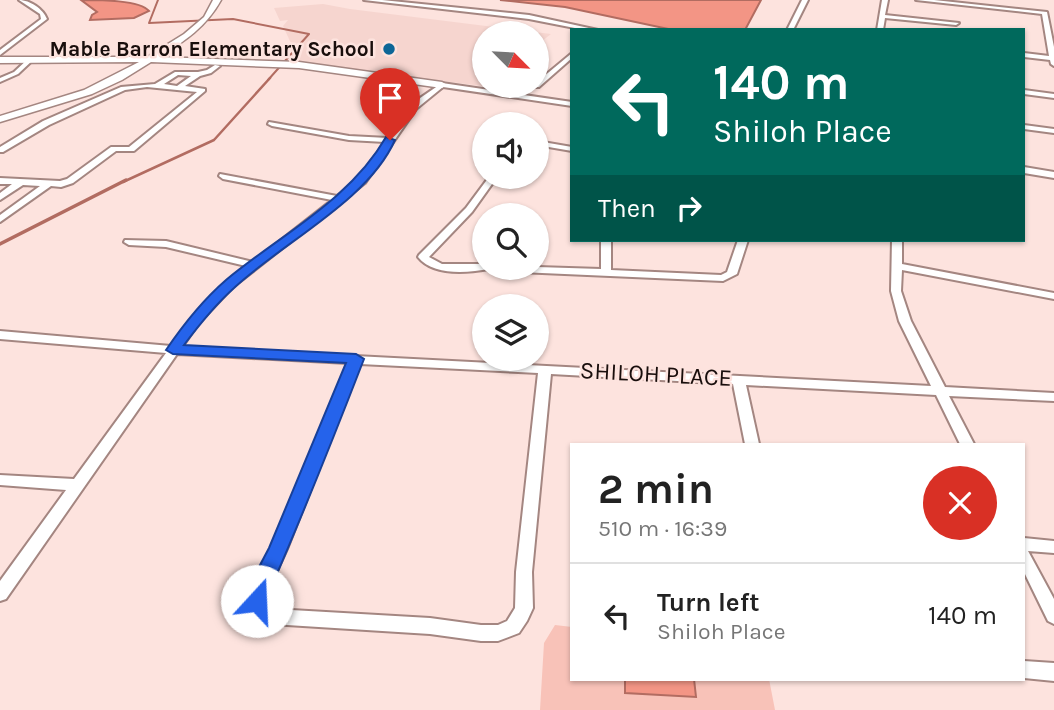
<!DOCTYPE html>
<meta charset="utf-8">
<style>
body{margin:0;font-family:Karla,sans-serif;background:#f2f2f2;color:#222;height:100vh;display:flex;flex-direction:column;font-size:26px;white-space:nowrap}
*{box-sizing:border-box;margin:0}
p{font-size:23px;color:#767676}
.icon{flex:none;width:38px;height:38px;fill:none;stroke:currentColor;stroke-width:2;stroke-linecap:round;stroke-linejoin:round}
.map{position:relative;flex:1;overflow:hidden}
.side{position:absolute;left:570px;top:443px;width:455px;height:238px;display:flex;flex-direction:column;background:#fff;border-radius:0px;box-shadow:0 2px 5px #0004}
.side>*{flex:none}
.top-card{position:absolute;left:570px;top:28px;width:455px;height:214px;border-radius:0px;box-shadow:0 2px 5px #0004;background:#00695c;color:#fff;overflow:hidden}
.needle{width:46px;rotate:114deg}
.fabs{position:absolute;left:472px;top:21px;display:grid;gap:14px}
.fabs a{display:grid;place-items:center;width:77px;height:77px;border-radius:50%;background:#fff;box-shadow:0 2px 5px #0004;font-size:35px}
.pin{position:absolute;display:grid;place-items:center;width:60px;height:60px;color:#fff;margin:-72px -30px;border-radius:50% 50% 50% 0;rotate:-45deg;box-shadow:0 0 7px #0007}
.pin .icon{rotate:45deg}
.me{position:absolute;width:77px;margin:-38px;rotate:20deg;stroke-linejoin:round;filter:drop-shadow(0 0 5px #0008)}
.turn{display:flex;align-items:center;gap:24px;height:147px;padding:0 28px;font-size:32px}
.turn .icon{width:91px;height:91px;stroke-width:2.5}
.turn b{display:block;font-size:49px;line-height:60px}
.then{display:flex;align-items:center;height:66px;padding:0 28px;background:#0003;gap:14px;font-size:26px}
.round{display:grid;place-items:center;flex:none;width:74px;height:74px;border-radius:37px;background:#f2f2f2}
.head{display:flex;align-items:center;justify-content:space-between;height:119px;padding:0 28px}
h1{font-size:42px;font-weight:700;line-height:52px}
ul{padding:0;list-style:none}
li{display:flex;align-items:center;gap:21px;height:105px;padding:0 28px;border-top:2px solid #e0e0e0}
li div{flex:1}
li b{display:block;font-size:26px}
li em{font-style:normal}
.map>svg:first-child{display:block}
.built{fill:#f6d5cf}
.green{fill:#f8c2b8}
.water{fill:#f39585;stroke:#b26c61;stroke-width:2}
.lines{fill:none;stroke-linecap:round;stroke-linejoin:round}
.stream-far2{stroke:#b26c61;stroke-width:2}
.stream-far1{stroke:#b26c61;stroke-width:2.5}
.stream{stroke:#b26c61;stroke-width:3.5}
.street-casing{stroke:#a48681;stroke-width:4}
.secondary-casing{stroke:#a48681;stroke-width:3}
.street{fill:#fff;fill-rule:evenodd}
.secondary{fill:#fff;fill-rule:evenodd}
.route{fill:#2563eb;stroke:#184099;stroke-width:2}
.poi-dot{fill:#0d6697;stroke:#fde3de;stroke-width:2.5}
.labels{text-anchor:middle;stroke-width:5;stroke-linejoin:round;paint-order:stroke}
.far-poi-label{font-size:21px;font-weight:bold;fill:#190e0c;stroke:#fde3de;text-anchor:end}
.street-label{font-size:24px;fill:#190e0c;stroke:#fde3de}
</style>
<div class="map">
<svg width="1054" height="710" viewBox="0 0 1054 710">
<rect width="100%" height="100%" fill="#fde3de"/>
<path class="built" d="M323,4L350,9L551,34L537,45V33H485V85L482,86L285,61L295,52L283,26L288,20L280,21L274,8Z"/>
<path class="green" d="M555,625L572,627V679H769L775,710H540L544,643Z"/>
<g class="water">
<path d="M81,0C100,0 140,0 149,11L134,18L90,20L92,15L97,12Z"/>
<path d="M500,0H761L745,30H673L565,7Z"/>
<path d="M625,679H694L696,697L625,693Z"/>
</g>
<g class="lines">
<path class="stream-far2" d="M158,0L149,23L233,19L309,34L268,80"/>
<path class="stream-far1" d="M123,182L214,140L270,78"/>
<path class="stream" d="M0,244L126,180"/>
<g class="street-casing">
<g id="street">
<path d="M19,0C30,0 43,9 47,19L0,55V50L41,19L40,14Z"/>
<path d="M364,0H382L529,15L598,30H585L529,19Z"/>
<path d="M802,0H808L793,30H787Z"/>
<path d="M882,0H888L885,15L959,23L956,25L885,18L883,30H877Z"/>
<path d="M916,0H934L1047,12L1054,47V66L1051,64L1050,60L1024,57V53L1049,56L1042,14Z"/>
<path d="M572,53V58L539,87H535L534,86H537V82Z"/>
<path d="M29,58L34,59L18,74L0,82V78L14,72Z"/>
<path d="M215,65L220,66L211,73L200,76L185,86L205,89V91L134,151H116L73,183L61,187L51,186L0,222V215L40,186L23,185L0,200V193L12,184H0V178L60,181L67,179L111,147H129L197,92L147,87L125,90L49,125L3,152H0V147L43,121L121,87L155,84L175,72H198L207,70ZM178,75L191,76L177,86L164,84Z"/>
<path d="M442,83L572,102V106L443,87L416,109L365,183L233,287L198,324L182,347L931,386L899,321L891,291L892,240H902V264L1054,293V299L902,270L901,291L911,321L945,387L1054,393V401L949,396L974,444H960L936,395L746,385L759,444H745L733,384L551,374L532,572L533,608L527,621L519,633L498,641H481L430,634L271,624L255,614L248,595L271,549L348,363L177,354L6,599L0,601V581L66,490L0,485V475L74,479L166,353L0,339V331L171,346C193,316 217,289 246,266L166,247L129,245L124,242L125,240L166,241L253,262L332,200L223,179L219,176L220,174L337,196L359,179L385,142L349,140L272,126L268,124L269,122L349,136L388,138L410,105ZM360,364L538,373L516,572L515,608L507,621L498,625H481L430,618L274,609L268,605L266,595L287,549Z"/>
<path d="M1024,90L1054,94V98L1024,94Z"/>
<path d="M1024,125L1054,129V133L1024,129Z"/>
<path d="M537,141L572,147V151L537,145Z"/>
<path d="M1024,167L1054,172V178L1024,173Z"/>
<path d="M489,177H497L472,212L429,257L442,264H485V268H490L489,269C467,273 433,276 418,257L419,255L466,208Z"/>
<path d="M601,240H611V270L721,275L727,272L738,240H748L737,274L723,281L495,271L490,268L537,267L601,269Z"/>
<path d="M1024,538L1054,541V553L1028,551L1054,599V624L1048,621L1024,572Z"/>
<path d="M1024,661L1054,663V681L1024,678Z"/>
</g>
</g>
<g class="secondary-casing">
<path id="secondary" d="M213,0H221C206,27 185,41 159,57L299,62L442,82L447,85L442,88L299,68L151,62L122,80L92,94L0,122V116L84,90L139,62L0,63V57H147L184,34L204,17Z"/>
</g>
<use href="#street" class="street"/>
<use href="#secondary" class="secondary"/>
</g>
<path class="route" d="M386,137L395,140C368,201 283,242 234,288C215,305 199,325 184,345L356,354L364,359C335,434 305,509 273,583C269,591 269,600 265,608L257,611L250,608L246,601L249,586L269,548L346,363L173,354L166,350C183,325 203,300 226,280C280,235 350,200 386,137Z"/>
<circle class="poi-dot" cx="389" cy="49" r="7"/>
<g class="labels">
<g class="far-poi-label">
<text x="375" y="56">Mable Barron Elementary School</text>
</g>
<g class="street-label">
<text transform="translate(656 374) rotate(3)" y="8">SHILOH PLACE</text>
</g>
</g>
</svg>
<div class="fabs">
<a><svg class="needle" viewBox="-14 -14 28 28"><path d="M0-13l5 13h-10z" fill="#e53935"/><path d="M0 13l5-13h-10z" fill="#767676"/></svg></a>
<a><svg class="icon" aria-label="sound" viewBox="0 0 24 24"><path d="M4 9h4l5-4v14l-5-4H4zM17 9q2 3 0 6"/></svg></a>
<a><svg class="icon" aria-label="search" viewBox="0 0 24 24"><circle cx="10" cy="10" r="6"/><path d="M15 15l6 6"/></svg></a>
<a><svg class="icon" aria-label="layers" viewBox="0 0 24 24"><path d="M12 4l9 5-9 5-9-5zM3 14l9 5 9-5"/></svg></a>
</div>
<div class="pin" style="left:390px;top:140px;background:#d93025"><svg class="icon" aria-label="arrive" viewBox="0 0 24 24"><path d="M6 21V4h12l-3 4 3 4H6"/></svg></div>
<svg class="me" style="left:257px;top:601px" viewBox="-20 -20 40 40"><circle r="19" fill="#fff"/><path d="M0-13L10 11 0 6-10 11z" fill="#2563eb"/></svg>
<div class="top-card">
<div class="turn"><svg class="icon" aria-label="left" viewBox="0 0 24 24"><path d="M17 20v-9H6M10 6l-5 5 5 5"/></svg><div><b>140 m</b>Shiloh Place</div></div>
<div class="then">Then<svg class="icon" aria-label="right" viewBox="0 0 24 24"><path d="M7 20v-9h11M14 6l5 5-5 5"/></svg></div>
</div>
<section class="side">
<div class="head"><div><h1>2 min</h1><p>510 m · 16:39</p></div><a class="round" style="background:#d93025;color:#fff"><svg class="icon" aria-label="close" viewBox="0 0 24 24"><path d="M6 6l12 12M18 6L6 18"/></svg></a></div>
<ul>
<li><svg class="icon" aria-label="left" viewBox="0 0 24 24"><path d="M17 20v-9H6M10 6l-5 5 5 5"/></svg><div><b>Turn left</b><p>Shiloh Place</p></div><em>140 m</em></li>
</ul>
</section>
</div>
